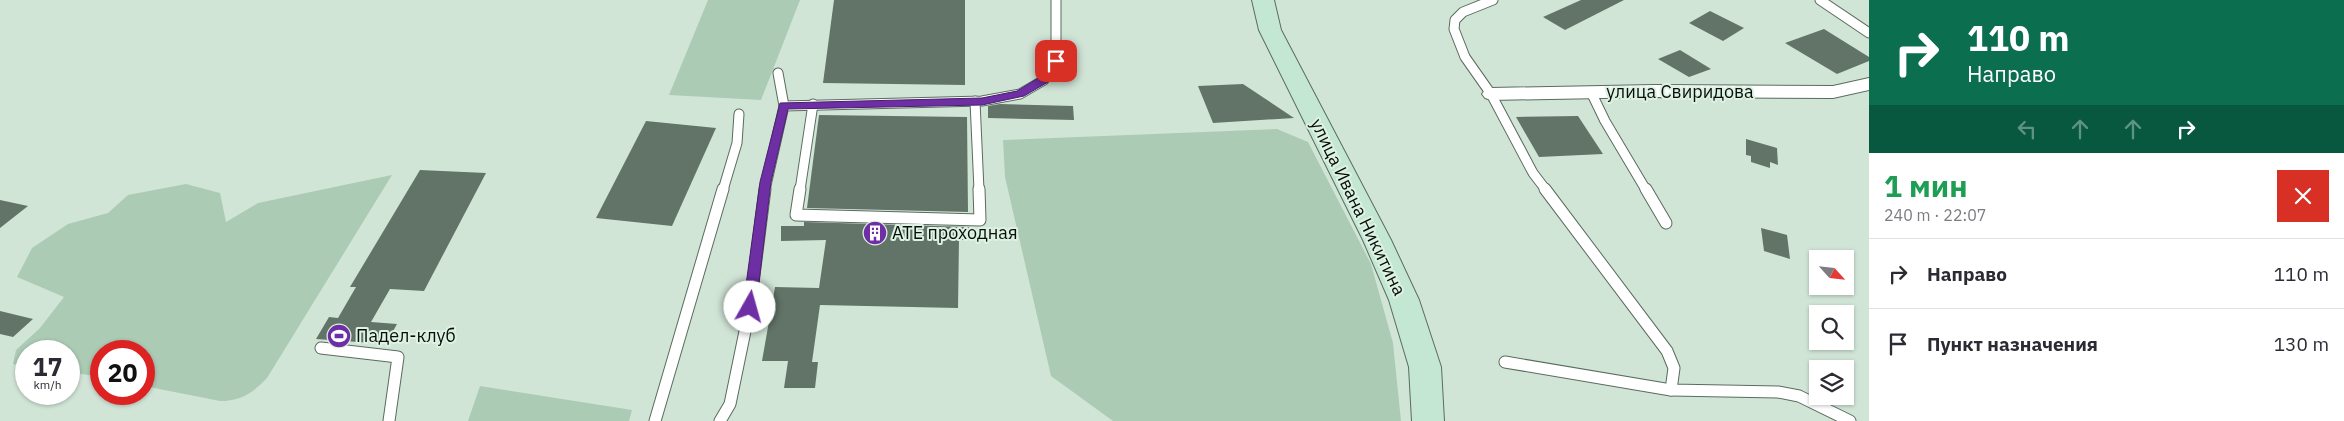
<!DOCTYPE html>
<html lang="ru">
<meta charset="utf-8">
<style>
body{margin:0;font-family:"IBM Plex Sans",sans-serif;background:#f7f7f7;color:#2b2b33;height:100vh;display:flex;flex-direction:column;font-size:19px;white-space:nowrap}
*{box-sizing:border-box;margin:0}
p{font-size:16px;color:#7c7c81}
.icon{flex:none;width:28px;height:28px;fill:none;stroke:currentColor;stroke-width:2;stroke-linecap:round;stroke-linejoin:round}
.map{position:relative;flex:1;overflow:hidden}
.panel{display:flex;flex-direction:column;background:#fff;width:475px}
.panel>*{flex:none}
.guide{background:#0b6e4f;color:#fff;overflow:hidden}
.needle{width:32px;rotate:117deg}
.controls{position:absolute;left:1809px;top:250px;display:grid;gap:10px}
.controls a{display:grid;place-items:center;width:45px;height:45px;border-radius:0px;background:#fff;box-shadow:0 1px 4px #0004;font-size:25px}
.speed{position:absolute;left:15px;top:340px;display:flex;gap:10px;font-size:25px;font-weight:700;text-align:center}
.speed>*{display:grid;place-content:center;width:65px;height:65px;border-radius:50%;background:#fff;box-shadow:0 1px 4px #0004;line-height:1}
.speed small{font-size:12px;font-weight:400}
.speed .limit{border:8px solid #d22;background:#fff;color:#111}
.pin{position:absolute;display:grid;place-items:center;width:42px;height:42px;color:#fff;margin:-21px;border-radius:10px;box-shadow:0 2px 8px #0006}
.me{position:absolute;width:55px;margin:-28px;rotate:7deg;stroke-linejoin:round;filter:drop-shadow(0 0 4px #0008)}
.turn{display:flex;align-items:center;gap:18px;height:105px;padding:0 15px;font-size:22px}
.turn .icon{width:65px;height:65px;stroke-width:2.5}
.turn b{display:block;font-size:35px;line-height:42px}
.lanes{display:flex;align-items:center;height:48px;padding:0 15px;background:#0003;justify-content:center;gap:25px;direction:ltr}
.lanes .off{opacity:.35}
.round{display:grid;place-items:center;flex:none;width:52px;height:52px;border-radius:0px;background:#f7f7f7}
.headline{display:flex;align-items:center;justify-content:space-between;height:85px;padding:0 15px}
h1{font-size:30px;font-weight:700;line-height:38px;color:#1e9e55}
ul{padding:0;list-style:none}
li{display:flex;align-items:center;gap:15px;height:70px;padding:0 15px;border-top:1px solid #e1e1e2}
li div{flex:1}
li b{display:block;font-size:19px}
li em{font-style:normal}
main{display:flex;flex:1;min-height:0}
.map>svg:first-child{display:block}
.green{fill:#abcbb5}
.building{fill:#627467}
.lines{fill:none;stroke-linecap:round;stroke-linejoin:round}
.lane-far1-casing{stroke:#5a6b5f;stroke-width:11}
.lane-casing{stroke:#5a6b5f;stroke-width:13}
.street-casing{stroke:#5a6b5f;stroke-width:2}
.secondary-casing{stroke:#5a6b5f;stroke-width:2}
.lane-far1{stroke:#fff;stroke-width:9}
.lane{stroke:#fff;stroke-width:11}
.street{fill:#fff;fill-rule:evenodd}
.secondary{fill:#c3e7d3;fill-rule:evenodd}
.route{fill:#6e2fa4;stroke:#481f6b}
.labels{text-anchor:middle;stroke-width:4;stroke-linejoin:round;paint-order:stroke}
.street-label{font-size:18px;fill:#080f0a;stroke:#def2e4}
.poi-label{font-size:18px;fill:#080f0a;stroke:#def2e4;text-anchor:start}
</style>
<main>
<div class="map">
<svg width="1869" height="421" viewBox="0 0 1869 421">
<rect width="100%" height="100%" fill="#d1e5d7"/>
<g class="green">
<path d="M708,0H800L761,100L669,95Z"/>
<path d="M1277,129L1308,142L1371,264L1393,343L1401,421H1113L1051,376L1005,177L1003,140Z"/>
<path d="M392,175L267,378C253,393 240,401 220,401L144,386V351H101V377L69,372V351H26V366L13,364L16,350L40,328L64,297L17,277L32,248L68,224L108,213L128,195L186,184L220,193L226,222L258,203Z"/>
<path d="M480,386L632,410L629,421H468Z"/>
</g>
<g class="building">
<path d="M834,0H965V85L823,83Z"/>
<path d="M1581,0H1624L1565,30L1543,17Z"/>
<path d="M1710,11L1744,28L1723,41L1689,23Z"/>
<path d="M1824,29L1869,57V61L1837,74L1785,43Z"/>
<path d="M1680,50L1711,69L1689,77L1658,59Z"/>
<path d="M1243,84L1294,118L1213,123L1198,86Z"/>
<path d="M1000,104L1073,106L1074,120L988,118V106Z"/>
<path d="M819,115L967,117L968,212L807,208Z"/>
<path d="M1578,116L1603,154L1539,157L1516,117Z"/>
<path d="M646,121L716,128L672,226L596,218Z"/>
<path d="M1746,139L1777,148L1778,165L1770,162V168L1751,162V156L1746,155Z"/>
<path d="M420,170L486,173L424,291L390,289L371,322L397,324L386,344L316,339L329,317L338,318L356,287H350Z"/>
<path d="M0,200L28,206L0,228Z"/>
<path d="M804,222L969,227V240H959L958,308L820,305L812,362H818L815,388H784L788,361H762L775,287L819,288L826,240L781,241V226H804Z"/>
<path d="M1761,228L1787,235L1790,259L1764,251Z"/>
<path d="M0,311L33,319L13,337L0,334Z"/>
</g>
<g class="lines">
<g class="lane-far1-casing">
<g id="lane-far1">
<path d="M1493,0L1463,12L1455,20L1454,29L1465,57L1491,94L1533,173L1546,190"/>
<path d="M1820,0L1869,33"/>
<path d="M1591,92L1605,121L1646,190"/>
<path d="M975,101L979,190"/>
<path d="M784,106L982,101L1020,94L1044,80L1056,61V0"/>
<path d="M723,190L737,143L739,114"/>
<path d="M765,190L784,106L778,73"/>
<path d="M800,190L813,104"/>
</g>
</g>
<g class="lane-casing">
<g id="lane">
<path d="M800,189L796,215L980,220L979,189"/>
<path d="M1545,189L1667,351L1674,368L1671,390"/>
<path d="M1646,189L1666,223"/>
<path d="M321,348L398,357L389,421"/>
<path d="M1505,362L1671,390L1778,392L1799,396L1850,421"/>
<path d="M655,421L723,189"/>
<path d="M720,421L730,404L750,307L765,189"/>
</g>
</g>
<g class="street-casing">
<path id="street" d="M1869,78V90L1833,98L1655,97L1491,100L1485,98L1482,94L1485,90L1491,88L1655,85L1833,86Z"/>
</g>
<g class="secondary-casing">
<path id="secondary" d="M1252,0H1274L1281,30L1391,240L1419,300L1441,367L1444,421H1412L1409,367L1389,300L1363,240L1259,30Z"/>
</g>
<use href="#lane-far1" class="lane-far1"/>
<use href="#lane" class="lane"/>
<use href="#street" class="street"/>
<use href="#secondary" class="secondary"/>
</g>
<path class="route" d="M1056,58L1061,61L1048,82L1024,96L982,105L788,109L771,182L756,307L750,312L745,310L743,307L760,182L780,103L982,98L1017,91L1040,77L1053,59Z"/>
<defs>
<g id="building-disc" transform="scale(1.25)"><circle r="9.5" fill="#6e2fa4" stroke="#def2e4"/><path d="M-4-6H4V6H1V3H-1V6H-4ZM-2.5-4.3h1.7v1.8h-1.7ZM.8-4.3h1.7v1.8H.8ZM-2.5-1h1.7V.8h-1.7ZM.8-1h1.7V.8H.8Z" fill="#fff"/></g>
<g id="stadium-disc" transform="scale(1.25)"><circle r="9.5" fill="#6e2fa4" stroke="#def2e4"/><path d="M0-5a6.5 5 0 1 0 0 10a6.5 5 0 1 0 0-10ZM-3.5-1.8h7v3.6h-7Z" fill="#fff"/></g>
</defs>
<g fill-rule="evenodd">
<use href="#building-disc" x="875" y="233"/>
<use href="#stadium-disc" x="339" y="336"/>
</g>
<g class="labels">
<g class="street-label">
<text x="1680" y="98">улица Свиридова</text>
<text transform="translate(1358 207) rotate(64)" y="6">улица Ивана Никитина</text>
</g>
<g class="poi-label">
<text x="892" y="239">АТЕ проходная</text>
<text x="356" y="342">Падел-клуб</text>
</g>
</g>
</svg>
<div class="controls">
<a><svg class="needle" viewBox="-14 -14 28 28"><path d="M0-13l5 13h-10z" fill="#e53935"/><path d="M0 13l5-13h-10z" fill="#7c7c81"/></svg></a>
<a><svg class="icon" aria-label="search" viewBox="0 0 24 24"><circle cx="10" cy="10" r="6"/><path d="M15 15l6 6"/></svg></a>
<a><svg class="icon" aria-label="layers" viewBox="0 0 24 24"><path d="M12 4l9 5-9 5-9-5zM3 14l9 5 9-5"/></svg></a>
</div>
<div class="speed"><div>17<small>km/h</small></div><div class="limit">20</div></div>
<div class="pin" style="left:1056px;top:61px;background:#d93025"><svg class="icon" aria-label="arrive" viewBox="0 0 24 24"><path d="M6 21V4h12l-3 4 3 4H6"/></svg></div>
<svg class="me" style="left:750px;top:307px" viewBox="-20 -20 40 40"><circle r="19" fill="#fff"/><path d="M0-13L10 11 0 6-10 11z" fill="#6e2fa4"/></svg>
</div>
<section class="panel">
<div class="guide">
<div class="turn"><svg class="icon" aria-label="right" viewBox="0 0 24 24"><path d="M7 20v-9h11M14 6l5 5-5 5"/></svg><div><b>110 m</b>Направо</div></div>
<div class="lanes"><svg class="icon off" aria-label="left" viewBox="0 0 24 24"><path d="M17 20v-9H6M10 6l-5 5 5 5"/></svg><svg class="icon off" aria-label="ahead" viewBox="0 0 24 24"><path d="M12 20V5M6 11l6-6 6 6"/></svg><svg class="icon off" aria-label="ahead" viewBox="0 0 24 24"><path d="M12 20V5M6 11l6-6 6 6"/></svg><svg class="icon" aria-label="right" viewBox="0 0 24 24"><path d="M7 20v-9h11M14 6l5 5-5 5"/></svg></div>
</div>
<div class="headline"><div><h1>1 мин</h1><p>240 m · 22:07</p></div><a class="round" style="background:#d93025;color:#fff"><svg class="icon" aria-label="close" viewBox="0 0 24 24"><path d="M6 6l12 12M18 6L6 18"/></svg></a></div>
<ul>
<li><svg class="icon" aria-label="right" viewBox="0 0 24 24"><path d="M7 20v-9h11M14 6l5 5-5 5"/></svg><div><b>Направо</b></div><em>110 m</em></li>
<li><svg class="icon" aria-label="arrive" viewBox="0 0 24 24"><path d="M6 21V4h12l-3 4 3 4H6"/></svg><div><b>Пункт назначения</b></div><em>130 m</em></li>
</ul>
</section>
</main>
